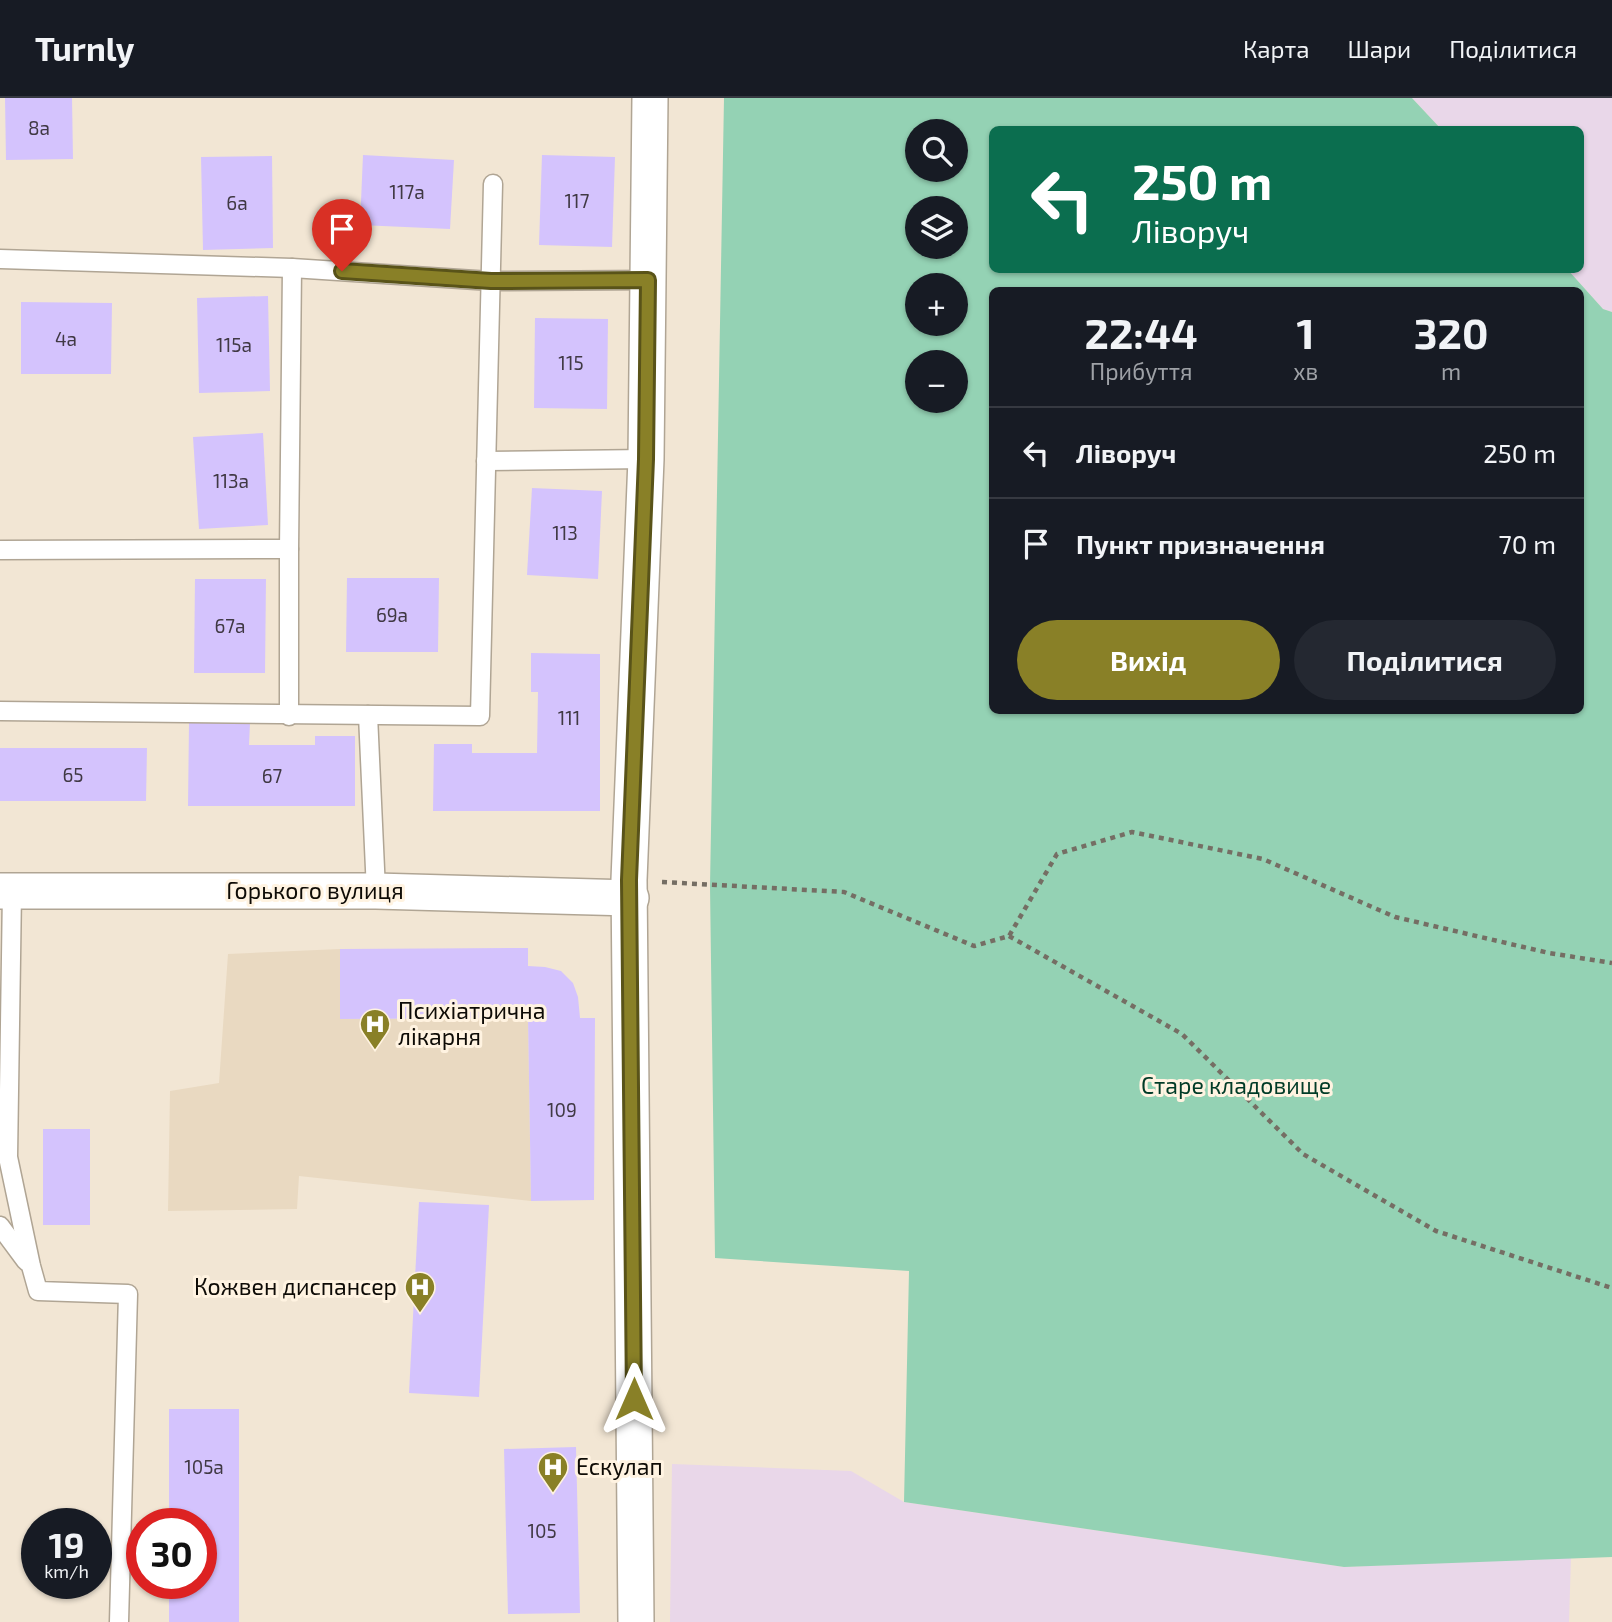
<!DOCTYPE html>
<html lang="uk">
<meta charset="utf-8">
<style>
body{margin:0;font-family:"Exo 2",sans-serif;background:#242831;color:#f1f3f6;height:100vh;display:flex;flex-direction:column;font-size:26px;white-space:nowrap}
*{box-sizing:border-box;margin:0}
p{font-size:23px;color:#9ea1a6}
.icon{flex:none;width:38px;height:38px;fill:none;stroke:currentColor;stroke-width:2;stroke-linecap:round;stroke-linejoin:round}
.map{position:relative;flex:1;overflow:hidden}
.panel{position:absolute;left:989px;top:189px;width:595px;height:427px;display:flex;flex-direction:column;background:#171b24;border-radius:10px;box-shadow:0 2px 5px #0004}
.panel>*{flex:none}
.guide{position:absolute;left:989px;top:28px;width:595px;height:147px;border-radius:10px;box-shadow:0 2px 5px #0004;background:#0b6e4f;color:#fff;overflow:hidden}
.buttons{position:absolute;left:905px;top:21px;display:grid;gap:14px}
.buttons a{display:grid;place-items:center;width:63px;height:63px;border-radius:50%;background:#171b24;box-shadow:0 2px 5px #0004;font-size:35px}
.speed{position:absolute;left:21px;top:1410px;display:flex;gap:14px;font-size:35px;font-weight:700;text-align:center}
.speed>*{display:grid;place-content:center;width:91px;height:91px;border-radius:50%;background:#171b24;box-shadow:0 2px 5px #0004;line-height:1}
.speed small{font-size:18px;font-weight:400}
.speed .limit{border:10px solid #d22;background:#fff;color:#111}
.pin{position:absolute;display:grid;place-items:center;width:60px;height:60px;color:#fff;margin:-72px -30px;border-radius:50% 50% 50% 0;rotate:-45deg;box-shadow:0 0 7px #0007}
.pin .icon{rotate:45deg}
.me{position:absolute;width:77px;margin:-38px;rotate:0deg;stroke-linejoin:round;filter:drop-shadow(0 0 5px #0008)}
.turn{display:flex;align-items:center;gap:24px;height:147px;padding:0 28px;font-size:32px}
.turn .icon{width:91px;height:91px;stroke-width:2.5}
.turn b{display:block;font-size:49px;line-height:60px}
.eta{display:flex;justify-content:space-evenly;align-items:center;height:119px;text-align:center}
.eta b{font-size:42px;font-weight:700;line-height:49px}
.action{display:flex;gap:14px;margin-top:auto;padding:14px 28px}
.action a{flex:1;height:80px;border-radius:42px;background:#898027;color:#fff;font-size:28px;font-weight:700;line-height:80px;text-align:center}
.action a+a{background:#242831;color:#f1f3f6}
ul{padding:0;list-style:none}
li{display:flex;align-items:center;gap:21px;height:91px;padding:0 28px;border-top:2px solid #363941}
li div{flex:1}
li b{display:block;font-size:26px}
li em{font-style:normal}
header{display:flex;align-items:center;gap:42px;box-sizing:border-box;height:98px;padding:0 35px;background:#171b24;border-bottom:2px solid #363941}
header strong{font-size:33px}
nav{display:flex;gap:38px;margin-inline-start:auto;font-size:24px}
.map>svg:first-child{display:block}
.commercial{fill:#e9d7e9}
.built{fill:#e9d9c1}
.green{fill:#94d2b4;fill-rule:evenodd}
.building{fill:#d4c3fd}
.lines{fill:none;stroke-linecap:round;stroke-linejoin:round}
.lane-casing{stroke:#b0a594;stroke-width:21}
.street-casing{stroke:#b0a594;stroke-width:38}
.path{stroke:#756e64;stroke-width:4.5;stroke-dasharray:5 5;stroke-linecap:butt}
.lane{stroke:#fff;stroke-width:18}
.street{stroke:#fff;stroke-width:35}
.route-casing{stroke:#595319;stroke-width:18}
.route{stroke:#898027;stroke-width:12}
.labels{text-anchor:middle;stroke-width:6;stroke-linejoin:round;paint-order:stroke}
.number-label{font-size:19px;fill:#403944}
.street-label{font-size:23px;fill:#0e0b06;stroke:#fff3e1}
.poi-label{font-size:23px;fill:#0e0b06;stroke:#fff3e1;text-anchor:start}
.park-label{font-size:23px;fill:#003b27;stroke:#fff3e1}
</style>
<header>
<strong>Turnly</strong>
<nav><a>Карта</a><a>Шари</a><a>Поділитися</a></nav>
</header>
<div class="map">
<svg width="1612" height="1524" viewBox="0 0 1612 1524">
<rect width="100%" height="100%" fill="#f2e6d4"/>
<g class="commercial">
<path d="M1412,0H1612V214L1603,211L1568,172H1580V32L1441,31Z"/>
<path d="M672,1366L851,1373L904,1404L1344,1469L1571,1459L1569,1524H670Z"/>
</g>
<path class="built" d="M340,851V921L528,920L531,1103L299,1078L297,1111L168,1113L170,993L219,985L228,856Z"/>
<path class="green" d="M724,0H1412L1441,31L992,32V172H1568L1603,211L1612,214V1459L1344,1469L904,1404L909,1173L715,1160L710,788ZM917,33H956V72H917ZM917,110H956V149H917ZM917,187H956V226H917ZM992,192H1580V612H992ZM917,264H956V303H917Z"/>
<g class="building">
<path d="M5,0H72L73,61L6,62Z"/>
<path d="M363,57L454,62L450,131L360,127Z"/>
<path d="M542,57L615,59L612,149L539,147Z"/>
<path d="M272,58L273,150L203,152L201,59Z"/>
<path d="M268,198L270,293L199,295L197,200Z"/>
<path d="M21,204L112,205L111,276H21Z"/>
<path d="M535,220L608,221L607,311L534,310Z"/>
<path d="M263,335L268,427L199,431L193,339Z"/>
<path d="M532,390L602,393L598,481L527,477Z"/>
<path d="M347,480H439L438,554H346Z"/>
<path d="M195,481H266L265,575H194Z"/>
<path d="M531,555L600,556V713H433L434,646H472V655H537L538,594H531Z"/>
<path d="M189,625H250L249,647H315V638H355V708H188Z"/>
<path d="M0,650H147L146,703H0Z"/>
<path d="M528,850V868L545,869L561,873L573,885L578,899L580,920H595L594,1102L531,1103L528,920L340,921V851Z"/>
<rect x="43" y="1031" width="47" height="96"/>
<path d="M419,1104L489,1107L479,1299L409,1295Z"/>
<path d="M169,1311H239V1524H169V1486H201V1426H169Z"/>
<path d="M576,1349L580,1515L508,1516L504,1351Z"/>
</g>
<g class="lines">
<g class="lane-casing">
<g id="lane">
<path d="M0,161L292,170L491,183L648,182"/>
<path d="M486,363L646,361"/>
<path d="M0,452L289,451"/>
<path d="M0,613L480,618L493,86"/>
<path d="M368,617L376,793"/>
<path d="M289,618V451L292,170"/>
<path d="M12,793L8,1059L31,1168L38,1193L128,1196L119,1524"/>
<path d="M0,1128L26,1163"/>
</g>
</g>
<g class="street-casing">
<g id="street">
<path d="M0,793H376L631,800"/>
<path d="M636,1524L629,782L646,361L650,0"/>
</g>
</g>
<g class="path">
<path d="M662,784L844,794L974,848L1009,838L1057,756L1132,734L1263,761L1395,819L1549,855L1612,865"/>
<path d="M1009,838L1182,936L1303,1056L1436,1133L1612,1190"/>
</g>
<use href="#lane" class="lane"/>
<use href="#street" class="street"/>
</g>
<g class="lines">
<g class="route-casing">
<path id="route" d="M342,173L491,183L648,182L646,361L629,782L634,1301"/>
</g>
<use href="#route" class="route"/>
</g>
<defs>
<g id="hospital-pin" transform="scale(1.575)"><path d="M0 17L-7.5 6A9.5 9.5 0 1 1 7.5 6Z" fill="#898027" stroke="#fff3e1"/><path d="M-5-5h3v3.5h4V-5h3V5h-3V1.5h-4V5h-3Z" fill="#fff"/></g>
</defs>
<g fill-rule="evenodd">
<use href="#hospital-pin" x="375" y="926"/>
<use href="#hospital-pin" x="420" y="1189"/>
<use href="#hospital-pin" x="553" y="1369"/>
</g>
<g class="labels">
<g class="number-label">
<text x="39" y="37">8а</text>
<text x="407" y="101">117а</text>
<text x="577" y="110">117</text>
<text x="237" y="112">6а</text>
<text x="66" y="248">4а</text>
<text x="234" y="254">115а</text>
<text x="571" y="272">115</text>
<text x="231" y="390">113а</text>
<text x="565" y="442">113</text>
<text x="392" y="524">69а</text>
<text x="230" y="535">67а</text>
<text x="569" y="627">111</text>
<text x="73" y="684">65</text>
<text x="272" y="685">67</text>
<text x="562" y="1019">109</text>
<text x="204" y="1376">105а</text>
<text x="542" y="1440">105</text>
</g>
<g class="street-label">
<text x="315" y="801">Горького вулиця</text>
</g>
<g class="poi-label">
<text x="398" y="921">Психіатрична<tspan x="398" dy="26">лікарня</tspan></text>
<text x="397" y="1197" text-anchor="end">Кожвен диспансер</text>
<text x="576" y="1377">Ескулап</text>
</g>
<g class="park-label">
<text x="1236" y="996">Старе кладовище</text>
</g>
</g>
</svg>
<div class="buttons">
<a><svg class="icon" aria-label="search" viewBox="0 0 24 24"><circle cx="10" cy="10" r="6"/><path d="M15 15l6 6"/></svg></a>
<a><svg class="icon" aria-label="layers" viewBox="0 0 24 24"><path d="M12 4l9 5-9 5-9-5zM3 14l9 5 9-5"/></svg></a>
<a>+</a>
<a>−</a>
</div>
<div class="speed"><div>19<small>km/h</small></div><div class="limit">30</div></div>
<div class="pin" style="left:342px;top:173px;background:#d93025"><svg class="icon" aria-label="arrive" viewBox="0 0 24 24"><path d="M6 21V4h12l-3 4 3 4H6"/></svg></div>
<svg class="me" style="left:634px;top:1301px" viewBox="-20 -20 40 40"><path d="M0-17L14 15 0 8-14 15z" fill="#898027" stroke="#fff" stroke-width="4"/></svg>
<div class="guide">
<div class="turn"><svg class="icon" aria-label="left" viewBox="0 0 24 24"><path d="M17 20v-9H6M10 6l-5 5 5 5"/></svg><div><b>250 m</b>Ліворуч</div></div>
</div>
<section class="panel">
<div class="eta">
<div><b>22:44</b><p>Прибуття</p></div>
<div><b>1</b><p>хв</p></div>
<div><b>320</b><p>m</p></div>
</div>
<ul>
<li><svg class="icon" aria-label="left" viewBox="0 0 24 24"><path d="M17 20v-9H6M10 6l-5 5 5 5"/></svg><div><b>Ліворуч</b></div><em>250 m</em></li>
<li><svg class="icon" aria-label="arrive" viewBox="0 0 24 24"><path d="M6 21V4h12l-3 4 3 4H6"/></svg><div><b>Пункт призначення</b></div><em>70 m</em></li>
</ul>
<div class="action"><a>Вихід</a><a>Поділитися</a></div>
</section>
</div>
